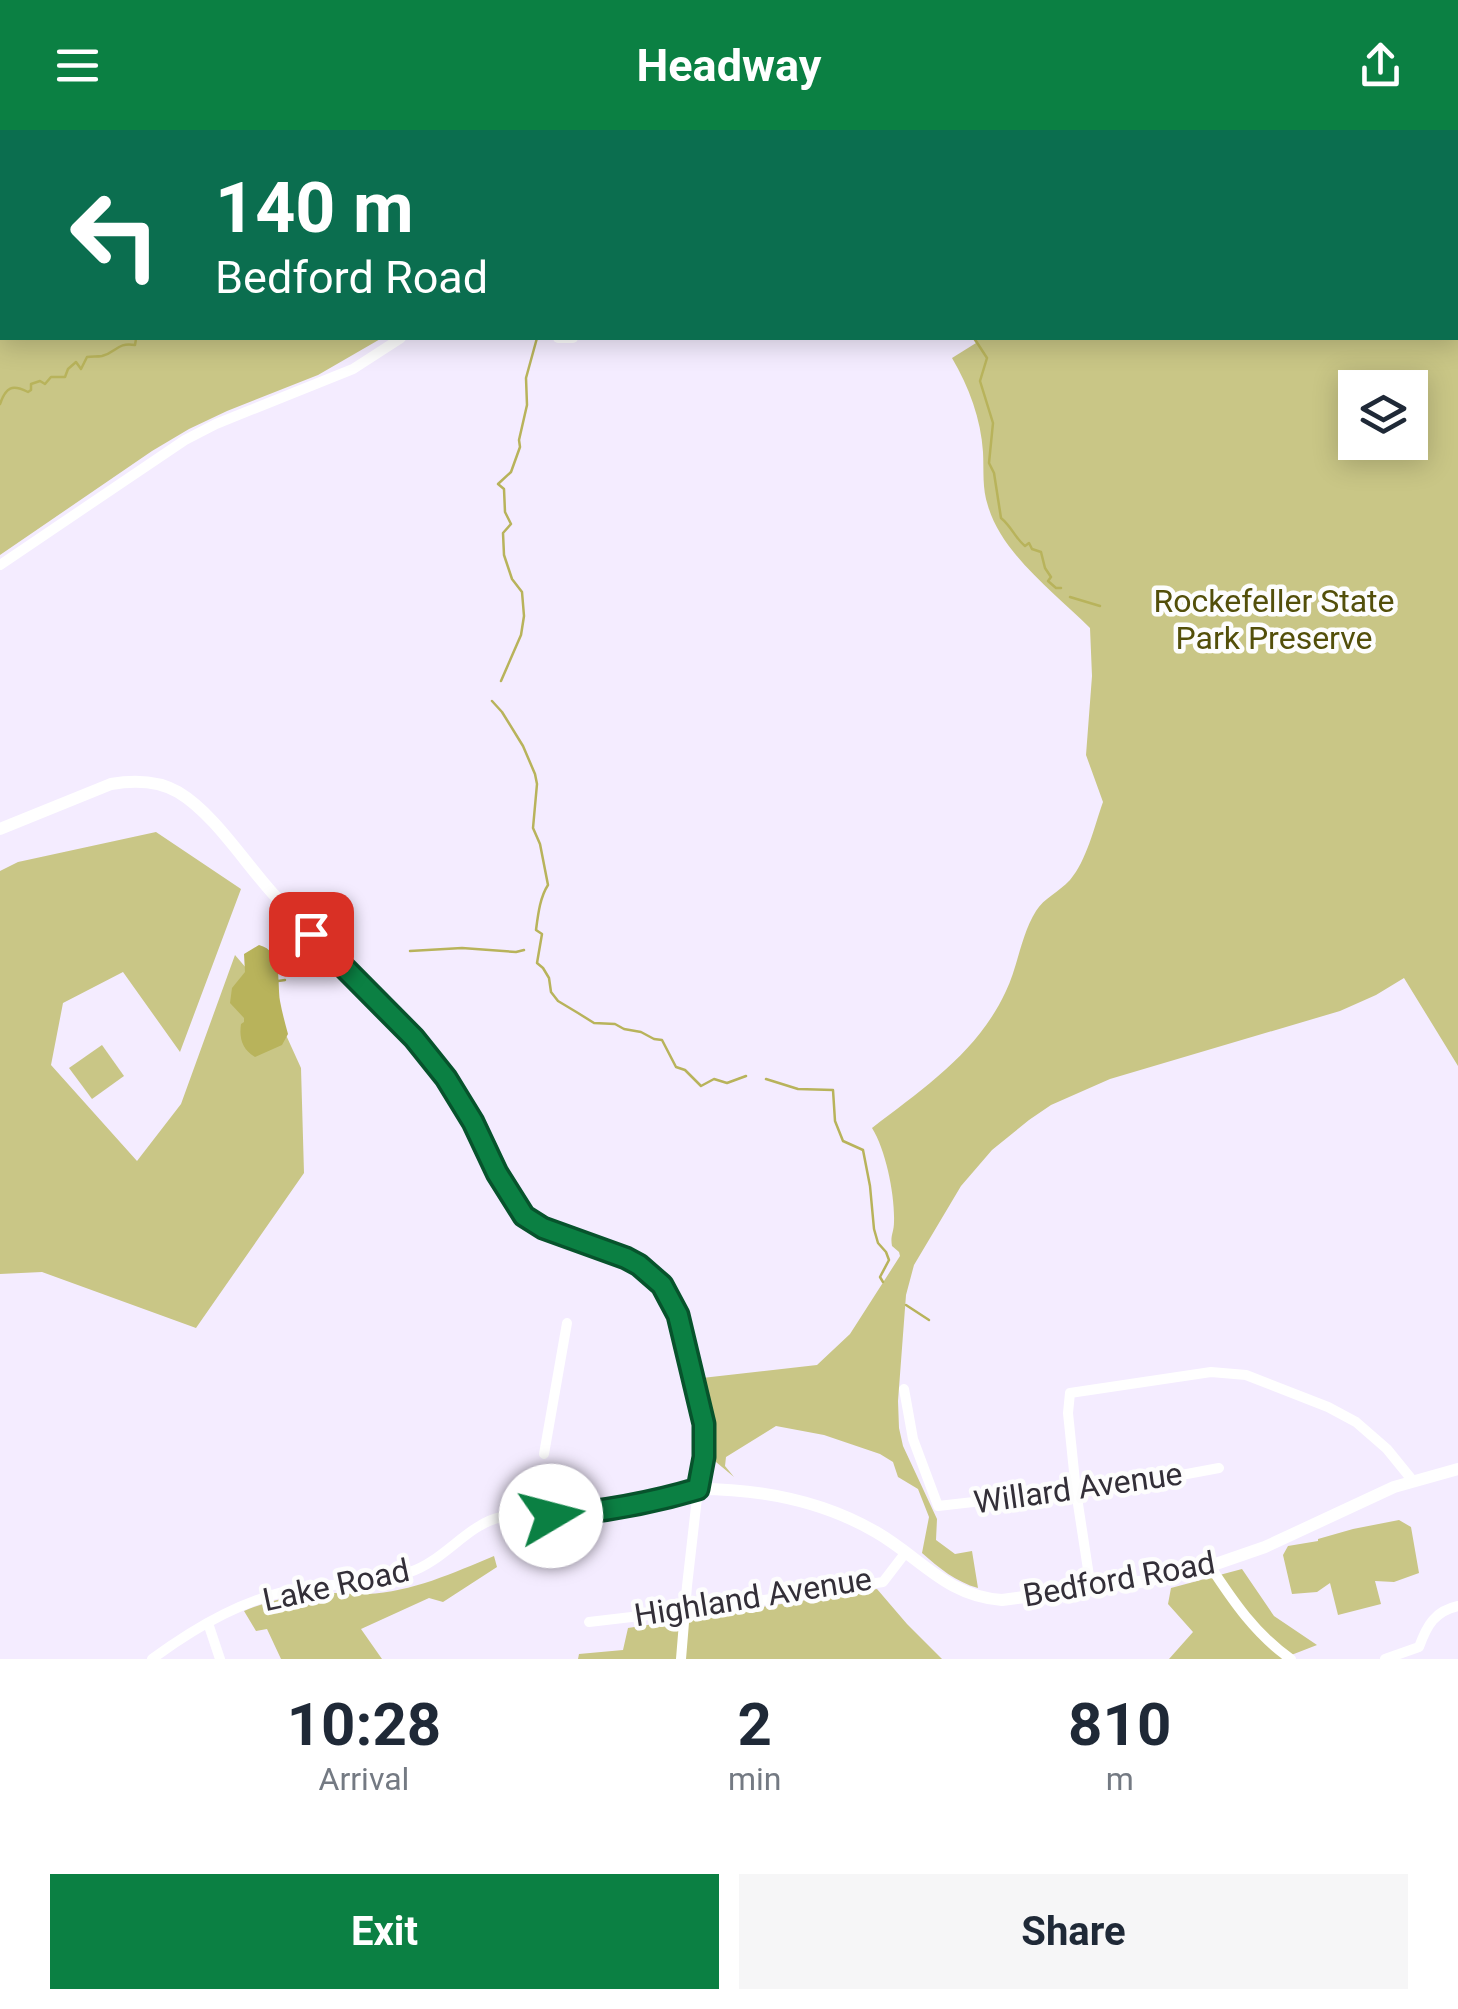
<!DOCTYPE html>
<style>
body{margin:0;font-family:Roboto,sans-serif;background:#f6f6f7;color:#1f2937;height:100vh;display:flex;flex-direction:column;font-size:38px;white-space:nowrap}
*{box-sizing:border-box;margin:0}
p{font-size:32px;color:#747a83}
.icon{flex:none;width:55px;height:55px;fill:none;stroke:currentColor;stroke-width:2;stroke-linecap:round;stroke-linejoin:round}
.map{position:relative;height:1529px;overflow:hidden}
.side{display:flex;flex-direction:column;background:#fff;flex:1}
.side>*{flex:none}
.top-card{position:absolute;left:0px;top:0px;width:1460px;height:210px;box-shadow:0 5px 25px #0003;background:#0b6e4f;color:#fff;overflow:hidden}
.fabs{position:absolute;left:1338px;top:240px;display:grid;gap:20px}
.fabs a{display:grid;place-items:center;width:90px;height:90px;border-radius:0px;background:#fff;box-shadow:0 5px 25px #0003;font-size:50px}
.pin{position:absolute;display:grid;place-items:center;width:85px;height:85px;color:#fff;margin:-42px;border-radius:20px;box-shadow:0 5px 15px #0006}
.me{position:absolute;width:110px;margin:-55px;rotate:82deg;stroke-linejoin:round;filter:drop-shadow(0 0 8px #0008)}
.turn{display:flex;align-items:center;gap:35px;height:210px;padding:0 50px;font-size:45px}
.turn .icon{width:130px;height:130px;stroke-width:2.5}
.turn b{display:block;font-size:70px;line-height:85px}
.eta{display:flex;justify-content:space-evenly;align-items:center;height:170px;text-align:center}
.eta b{font-size:60px;font-weight:700;line-height:70px}
.button{display:flex;gap:20px;margin-top:auto;padding:20px 50px}
.button a{flex:1;height:115px;border-radius:0px;background:#0b8043;color:#fff;font-size:40px;font-weight:700;line-height:115px;text-align:center}
.button a+a{background:#f6f6f7;color:#1f2937}
header{display:flex;justify-content:space-between;align-items:center;height:130px;padding:0 50px;background:#0b8043;color:#fff;font-size:45px;font-weight:700}
.map>svg:first-child{display:block}
.green{fill:#c9c686;fill-rule:evenodd}
.water{fill:#b8b35b}
.lines{fill:none;stroke-linecap:round;stroke-linejoin:round}
.stream{stroke:#b8b35b;stroke-width:2.5}
.river{stroke:#b8b35b;stroke-width:12}
.minor{stroke:#fff;stroke-width:10}
.major{stroke:#fff;stroke-width:12}
.route-casing{stroke:#07532c;stroke-width:25}
.route{stroke:#0b8043;stroke-width:18}
.labels{text-anchor:middle;stroke-width:9;stroke-linejoin:round;paint-order:stroke}
.park-label{font-size:32px;fill:#534f0a;stroke:#fdfdfd}
.street-label{font-size:32px;fill:#332f38;stroke:#fdfdfd}
</style>
<header><svg class="icon" aria-label="menu" viewBox="0 0 24 24"><path d="M4 6h16M4 12h16M4 18h16"/></svg>Headway<svg class="icon" aria-label="share" viewBox="0 0 24 24"><path d="M12 15V3M7 8l5-5 5 5M5 13v7h14v-7"/></svg></header>
<div class="map">
<svg width="1458" height="1529" viewBox="0 0 1458 1529">
<rect width="100%" height="100%" fill="#f4ecff"/>
<g class="green">
<path d="M0,0H1006L1004,2H2V208H382L318,245L227,281L189,299L152,321L0,425Z"/>
<path d="M1264,0H1458V936L1404,848L1376,865L1340,881L1110,949L1051,975L1029,990L992,1020L961,1056L914,1135L906,1165L898,1271L899,1298L903,1316L937,1389L936,1410L955,1424L972,1421L978,1458C956,1452 939,1438 922,1423L929,1387L918,1359L898,1347L893,1332L880,1324L824,1305L776,1296L726,1327L725,1336L734,1347L716,1332L715,1295L702,1248L817,1235L850,1204L900,1126L899,1122L892,1116C890,1106 894,1102 894,1092C895,1066 886,1020 872,998C924,958 978,922 1006,861C1018,836 1021,805 1036,781C1044,768 1059,762 1070,750C1087,730 1094,697 1103,672L1086,625L1092,546L1090,498C1055,463 1002,424 988,376C982,358 984,341 983,322C981,289 969,257 952,228L976,213L972,208H1458V2H1258ZM1355,258H1410V312H1355Z"/>
<path d="M156,702L241,759L180,922L123,842L63,873L51,935L137,1031L181,974L235,825L266,861L301,938L304,1043L196,1198L42,1142L0,1144V741L18,732Z"/>
<path d="M102,915L124,946L92,969L69,938Z"/>
<path d="M1399,1390L1411,1397L1419,1443L1394,1452L1375,1451L1381,1474L1338,1485L1330,1453L1317,1462L1292,1464L1283,1425L1288,1416L1318,1411V1409L1353,1399Z"/>
<path d="M494,1426L497,1437L443,1472L429,1468L361,1499L382,1529H281L267,1499L256,1501L244,1481C273,1469 304,1462 336,1463C346,1463 357,1465 367,1464C412,1462 453,1443 494,1426Z"/>
<path d="M1242,1439L1274,1486L1317,1515L1281,1529H1169L1193,1502L1168,1474L1171,1458Z"/>
<path d="M877,1459L907,1494L942,1529H578L579,1524L623,1520L628,1498Z"/>
</g>
<path class="water" d="M259,815C283,821 277,851 280,871C282,882 285,893 288,904L282,915L255,927C242,919 239,908 241,894L244,892V888L230,873L232,858L245,842L244,824Z"/>
<g class="lines">
<g class="stream">
<path d="M974,208L987,228L980,251L993,293L989,333L994,343L1001,388C1012,397 1015,408 1025,416L1029,413L1032,419L1041,422L1045,438L1051,447L1048,451L1056,458H1061"/>
<path d="M0,274C6,257 12,254 28,262L31,260V254L40,251L45,254L51,247H65L68,239L76,232L81,239L87,227C92,226 97,227 102,226C117,222 117,212 135,215L136,209L140,208"/>
<path d="M1070,467L1100,476"/>
<path d="M501,551L521,505L524,486L522,462L512,449L504,425L503,403L511,394L505,382L504,359L498,354L511,342L520,317L519,310L527,275L526,248L537,208"/>
<path d="M492,571L502,582L523,616L535,644L537,654L533,698L540,714L548,755C540,767 538,785 536,800L542,804L537,833L543,838L549,848L551,862L558,871L578,883L594,893L615,894L624,899L641,902L654,909L662,910L676,937L685,940L701,956L714,949L727,953L746,946"/>
<path d="M410,821L462,818L516,822L524,820"/>
<path d="M278,851L285,850"/>
<path d="M766,949L798,959L833,960L835,991L843,1011L863,1020L870,1056L874,1099L878,1113L886,1122L889,1130L880,1147L883,1152"/>
<path d="M906,1175L929,1190"/>
</g>
<g class="river">
<path d="M488,0L496,2"/>
<path d="M812,2H815"/>
<path d="M986,2L992,0"/>
</g>
<g class="minor">
<path d="M1011,2L1013,0"/>
<path d="M558,208H573"/>
<path d="M0,435L185,310L216,294L353,239L401,208"/>
<path d="M904,1259L913,1309L938,1376L1133,1354L1219,1338"/>
<path d="M544,1324L567,1193"/>
<path d="M1210,1436C1233,1471 1256,1505 1291,1529"/>
<path d="M1091,1459L1076,1361L1068,1283L1070,1263L1211,1242L1246,1245L1328,1277L1356,1292L1387,1319L1413,1351"/>
<path d="M589,1492L717,1477L883,1452L906,1422"/>
<path d="M208,1493L220,1529"/>
<path d="M152,1529C197,1496 248,1466 304,1458C339,1453 376,1454 410,1442C444,1431 468,1394 501,1387C521,1383 542,1387 563,1385C608,1381 655,1371 698,1359L687,1456L681,1529"/>
<path d="M1385,1529L1419,1517C1427,1495 1435,1481 1458,1476"/>
</g>
<path class="major" d="M0,699L111,654C134,650 157,650 178,662C215,684 246,735 276,767C332,828 399,882 447,950C477,991 490,1042 521,1082C531,1094 546,1099 560,1104C599,1118 648,1128 670,1167C679,1185 682,1205 687,1225C694,1251 704,1279 705,1306C705,1324 701,1341 698,1359C760,1359 821,1370 876,1402C921,1428 946,1466 1002,1470L1147,1451L1210,1436L1265,1417L1394,1357L1458,1339"/>
</g>
<g class="lines">
<g class="route-casing">
<path id="route" d="M311,804L414,908L446,948L473,992L497,1043L524,1086L543,1098L626,1128L639,1135L662,1155L678,1185L704,1294V1327L698,1359C651,1373 600,1382 551,1386"/>
</g>
<use href="#route" class="route"/>
</g>
<g class="labels">
<g class="park-label">
<text x="1274" y="482">Rockefeller State<tspan x="1274" dy="37">Park Preserve</tspan></text>
</g>
<g class="street-label">
<text transform="translate(1078 1358) rotate(-8)" y="11">Willard Avenue</text>
<text transform="translate(1119 1449) rotate(-10)" y="11">Bedford Road</text>
<text transform="translate(336 1455) rotate(-12)" y="11">Lake Road</text>
<text transform="translate(753 1467) rotate(-9)" y="11">Highland Avenue</text>
</g>
</g>
</svg>
<div class="fabs">
<a><svg class="icon" aria-label="layers" viewBox="0 0 24 24"><path d="M12 4l9 5-9 5-9-5zM3 14l9 5 9-5"/></svg></a>
</div>
<div class="pin" style="left:311px;top:804px;background:#d93025"><svg class="icon" aria-label="arrive" viewBox="0 0 24 24"><path d="M6 21V4h12l-3 4 3 4H6"/></svg></div>
<svg class="me" style="left:551px;top:1386px" viewBox="-20 -20 40 40"><circle r="19" fill="#fff"/><path d="M0-13L10 11 0 6-10 11z" fill="#0b8043"/></svg>
<div class="top-card">
<div class="turn"><svg class="icon" aria-label="left" viewBox="0 0 24 24"><path d="M17 20v-9H6M10 6l-5 5 5 5"/></svg><div><b>140 m</b>Bedford Road</div></div>
</div>
</div>
<section class="side">
<div class="eta">
<div><b>10:28</b><p>Arrival</p></div>
<div><b>2</b><p>min</p></div>
<div><b>810</b><p>m</p></div>
</div>
<div class="button"><a>Exit</a><a>Share</a></div>
</section>
